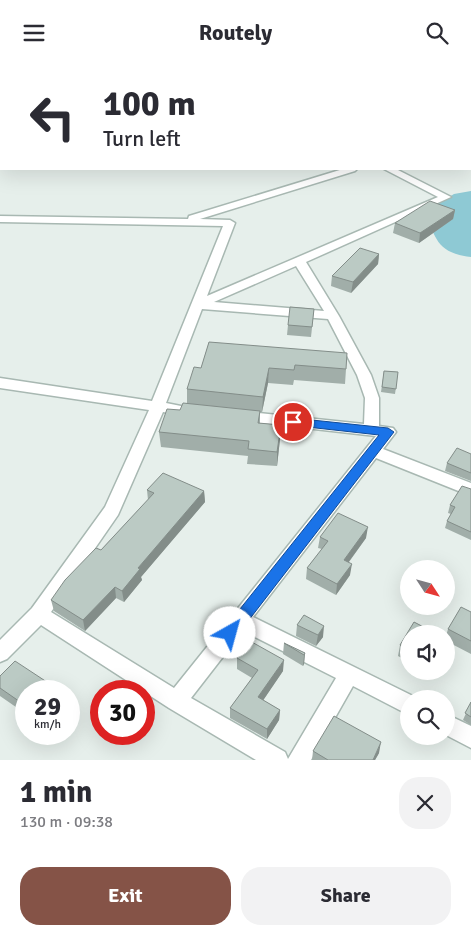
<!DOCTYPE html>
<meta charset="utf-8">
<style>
body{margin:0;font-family:Signika,sans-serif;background:#f2f2f3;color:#2b2b33;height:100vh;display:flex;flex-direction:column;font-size:19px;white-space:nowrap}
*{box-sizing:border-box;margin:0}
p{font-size:16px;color:#7c7c81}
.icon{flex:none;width:28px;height:28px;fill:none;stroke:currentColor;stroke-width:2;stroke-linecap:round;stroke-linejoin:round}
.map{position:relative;height:695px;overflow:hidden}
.panel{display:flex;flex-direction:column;background:#fff;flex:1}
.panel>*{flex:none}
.hud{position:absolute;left:0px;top:0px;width:471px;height:105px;box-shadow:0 5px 20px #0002;background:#fff;color:#2b2b33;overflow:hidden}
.needle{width:32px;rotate:126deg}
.fabs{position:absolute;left:400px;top:495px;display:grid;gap:10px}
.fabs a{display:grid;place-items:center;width:55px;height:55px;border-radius:50%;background:#fff;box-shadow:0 5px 20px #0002;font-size:25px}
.speed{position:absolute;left:15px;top:615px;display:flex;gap:10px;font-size:25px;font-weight:700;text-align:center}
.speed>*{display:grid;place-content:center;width:65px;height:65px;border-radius:50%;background:#fff;box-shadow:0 5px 20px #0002;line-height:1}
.speed small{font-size:12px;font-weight:400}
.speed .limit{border:8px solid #d22;background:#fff;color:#111}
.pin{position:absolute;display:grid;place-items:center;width:42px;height:42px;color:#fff;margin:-21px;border:2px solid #fff;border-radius:50%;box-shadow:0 1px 5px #0007}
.me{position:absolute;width:55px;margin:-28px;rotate:38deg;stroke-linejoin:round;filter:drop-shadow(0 0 4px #0008)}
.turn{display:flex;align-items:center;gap:18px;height:105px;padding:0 20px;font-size:22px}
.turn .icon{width:65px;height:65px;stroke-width:2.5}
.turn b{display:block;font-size:35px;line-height:42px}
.round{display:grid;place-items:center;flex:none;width:52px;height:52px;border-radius:20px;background:#f2f2f3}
.headline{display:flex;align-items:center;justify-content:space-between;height:85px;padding:0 20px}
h1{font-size:30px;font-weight:700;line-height:38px}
.primary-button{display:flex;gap:10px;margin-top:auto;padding:10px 20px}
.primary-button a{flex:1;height:58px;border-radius:20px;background:#855347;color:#fff;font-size:20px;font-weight:700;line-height:58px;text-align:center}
.primary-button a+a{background:#f2f2f3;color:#2b2b33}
header{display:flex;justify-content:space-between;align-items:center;height:65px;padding:0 20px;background:#fff;font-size:22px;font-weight:700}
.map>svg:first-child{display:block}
.water{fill:#8ec9d4}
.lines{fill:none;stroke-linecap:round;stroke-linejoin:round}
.street-casing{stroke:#a8b8b2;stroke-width:3}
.street{fill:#fff;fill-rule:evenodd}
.wall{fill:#a1aea9}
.shaded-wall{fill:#838d89}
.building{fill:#bbcac4;stroke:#838d89}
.route{fill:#1a73e8;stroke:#114b97}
</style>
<header><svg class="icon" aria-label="menu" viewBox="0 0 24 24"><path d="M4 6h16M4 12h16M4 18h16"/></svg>Routely<svg class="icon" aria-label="search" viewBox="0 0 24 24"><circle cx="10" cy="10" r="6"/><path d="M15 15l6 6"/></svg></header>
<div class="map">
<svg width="471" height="695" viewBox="0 0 471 695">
<rect width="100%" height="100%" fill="#e6efeb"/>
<path class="water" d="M471,126V192C438,188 436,175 425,147L454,129Z"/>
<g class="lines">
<g class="street-casing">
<g id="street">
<path d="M369,0H377L378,1H370Z"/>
<rect x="0" y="56" width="1" height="6"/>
<rect x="470" y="95" width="1" height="6"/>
<path d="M343,104H357L355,106L200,154L230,155L235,158L207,231L438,132L384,104H396L451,132L306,197L339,251L371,310L379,333V361L393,363L396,367L383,384L471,418V431L376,393L253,552L417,633L409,634V650L353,621L311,695H256L169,643L41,560L7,594L0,597V575L32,543L105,442L149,345L0,323V313L152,336L223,161L0,157V151L188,154L189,151ZM296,201L324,246L214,237ZM202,244L328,254L357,310L365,333L364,359L239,346L234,347L231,351L234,355L376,371L174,623L51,547L118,450L163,347L186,351L191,349L193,346L191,343L166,338ZM243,566L336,613L288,694L285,687L191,633Z"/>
<path d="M446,649L471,661V683L446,670Z"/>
</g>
</g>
<use href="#street" class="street"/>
</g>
<g class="wall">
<path d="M0,0H73L72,1H1V27L0,26V4L1,3H0Z"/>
<path d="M455,145L453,154L419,178L393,168L395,158Z"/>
<path d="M379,189L378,199L351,228L331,221L332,211Z"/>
<path d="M314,244L311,272L287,270L288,260Z"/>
<path d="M209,277L346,304L345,319L294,315L293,320L268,318L262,347H260V358L280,374L277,401L247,399L248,391L161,382L159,367L187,338V324L201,303Z"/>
<path d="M384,306L398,307L395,329L381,327Z"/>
<path d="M471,389V416L445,406L447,398Z"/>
<path d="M471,424V475L445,463L447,456L451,449L448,448L450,440Z"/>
<path d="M147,425L204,426L205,437L141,512L142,515L124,537L116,533L85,566L54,546L51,535L101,485L148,435Z"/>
<path d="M320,472L366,473L349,497L350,510L336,530L306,514L307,503L322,484L318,483Z"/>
<path d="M471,547V589L448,577L446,581V571L448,564Z"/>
<path d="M297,560L323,572L316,581L296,571Z"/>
<path d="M409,569V597L398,591L400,580Z"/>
<path d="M284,578L305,588L304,599L303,601L283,589Z"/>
<path d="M237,593L283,606L263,635L280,645L279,655L267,674L230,653V643L252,613L237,604Z"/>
<path d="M425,606H433L432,610Z"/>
<path d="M0,611L56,623V626H26V649L0,631Z"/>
<path d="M471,637V660L463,655Z"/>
<path d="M313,686L379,688L375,695H312Z"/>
</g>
<g class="shaded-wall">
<path d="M61,0H73L72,1H60Z"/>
<path d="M455,145L453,154L419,178L420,168Z"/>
<path d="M379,189L378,199L351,228L353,217Z"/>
<path d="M269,303L268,318L262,347L263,332Z"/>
<path d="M281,360L280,374L277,401V387Z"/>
<path d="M204,426L205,437L141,512L142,515L124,537L122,526L138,503Z"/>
<path d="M368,462L366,473L342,506L344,495Z"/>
<path d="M352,499L350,510L336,530L337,519Z"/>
<path d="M115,522L116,533L85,566L83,555Z"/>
<path d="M324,561L323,572L316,581L318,570Z"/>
<path d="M305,588L304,599L303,601L304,590Z"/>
<path d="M284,595L283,606L258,643V632Z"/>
<path d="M280,645L279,655L267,674V664Z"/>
<path d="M381,677L379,688L375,695H373Z"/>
</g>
<g class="building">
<path d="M1,0H61L60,1H1V19L0,18V4L1,3Z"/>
<path d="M471,43V66H470V44Z"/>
<path d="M430,136L455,145L420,168L395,158Z"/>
<path d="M360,183L379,189L353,217L332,211Z"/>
<path d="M290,242L314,244L312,262L288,260Z"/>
<path d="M209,277L347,288L346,304L295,300L294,305L269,303L263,332L187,324L194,302L201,303Z"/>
<path d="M384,306L398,307L396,324L382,322Z"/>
<path d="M183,338L260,346L258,358L281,360L277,387L248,384L249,376L159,367L167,344L180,345Z"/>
<path d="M457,383L471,389V408L447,398Z"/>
<path d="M163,408L204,426L138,503L140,504L122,526L115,522L83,555L51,535L65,515L96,483L101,485L154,428L147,425Z"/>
<path d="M462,421L471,424V467L447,456L455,442L450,440Z"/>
<path d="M338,448L368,462L344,495L352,499L337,519L307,503L328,476L320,472Z"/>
<path d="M461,542L471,547V576L448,564Z"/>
<path d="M304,550L324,561L318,570L297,560Z"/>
<path d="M414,557L437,569H409V585L400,580Z"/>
<path d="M250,576L284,595L258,632L280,645L267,664L230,643L258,605L237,593Z"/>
<path d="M284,578L305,588L304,590Z"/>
<path d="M15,596L56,623L53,626H26V641L0,623V611Z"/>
<path d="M471,637V652L465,648Z"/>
<path d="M334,651L381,677L373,695H328L313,686Z"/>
</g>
<path class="route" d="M293,353L388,363L394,367L235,573L230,575L224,573L222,568L224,564L379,370L289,360L287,357L289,354Z"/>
</svg>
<div class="fabs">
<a><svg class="needle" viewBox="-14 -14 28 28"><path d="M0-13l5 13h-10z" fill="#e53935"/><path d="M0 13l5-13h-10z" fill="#7c7c81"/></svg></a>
<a><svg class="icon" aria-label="sound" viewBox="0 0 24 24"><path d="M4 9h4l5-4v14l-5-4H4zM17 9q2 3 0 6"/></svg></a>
<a><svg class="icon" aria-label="search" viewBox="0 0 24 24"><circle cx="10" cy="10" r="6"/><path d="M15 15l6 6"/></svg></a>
</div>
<div class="speed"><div>29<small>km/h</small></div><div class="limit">30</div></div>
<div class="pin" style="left:293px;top:357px;background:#d93025"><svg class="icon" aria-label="arrive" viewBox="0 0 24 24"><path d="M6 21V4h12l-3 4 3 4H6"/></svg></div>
<svg class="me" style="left:230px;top:568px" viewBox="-20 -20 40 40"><circle r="19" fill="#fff"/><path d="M0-13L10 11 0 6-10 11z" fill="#1a73e8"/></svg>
<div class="hud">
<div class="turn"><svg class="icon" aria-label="left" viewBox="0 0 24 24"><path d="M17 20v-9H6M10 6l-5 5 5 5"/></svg><div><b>100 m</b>Turn left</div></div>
</div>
</div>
<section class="panel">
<div class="headline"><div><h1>1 min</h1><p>130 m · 09:38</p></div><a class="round"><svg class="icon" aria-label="close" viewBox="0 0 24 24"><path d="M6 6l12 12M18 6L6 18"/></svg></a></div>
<div class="primary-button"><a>Exit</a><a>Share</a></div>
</section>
